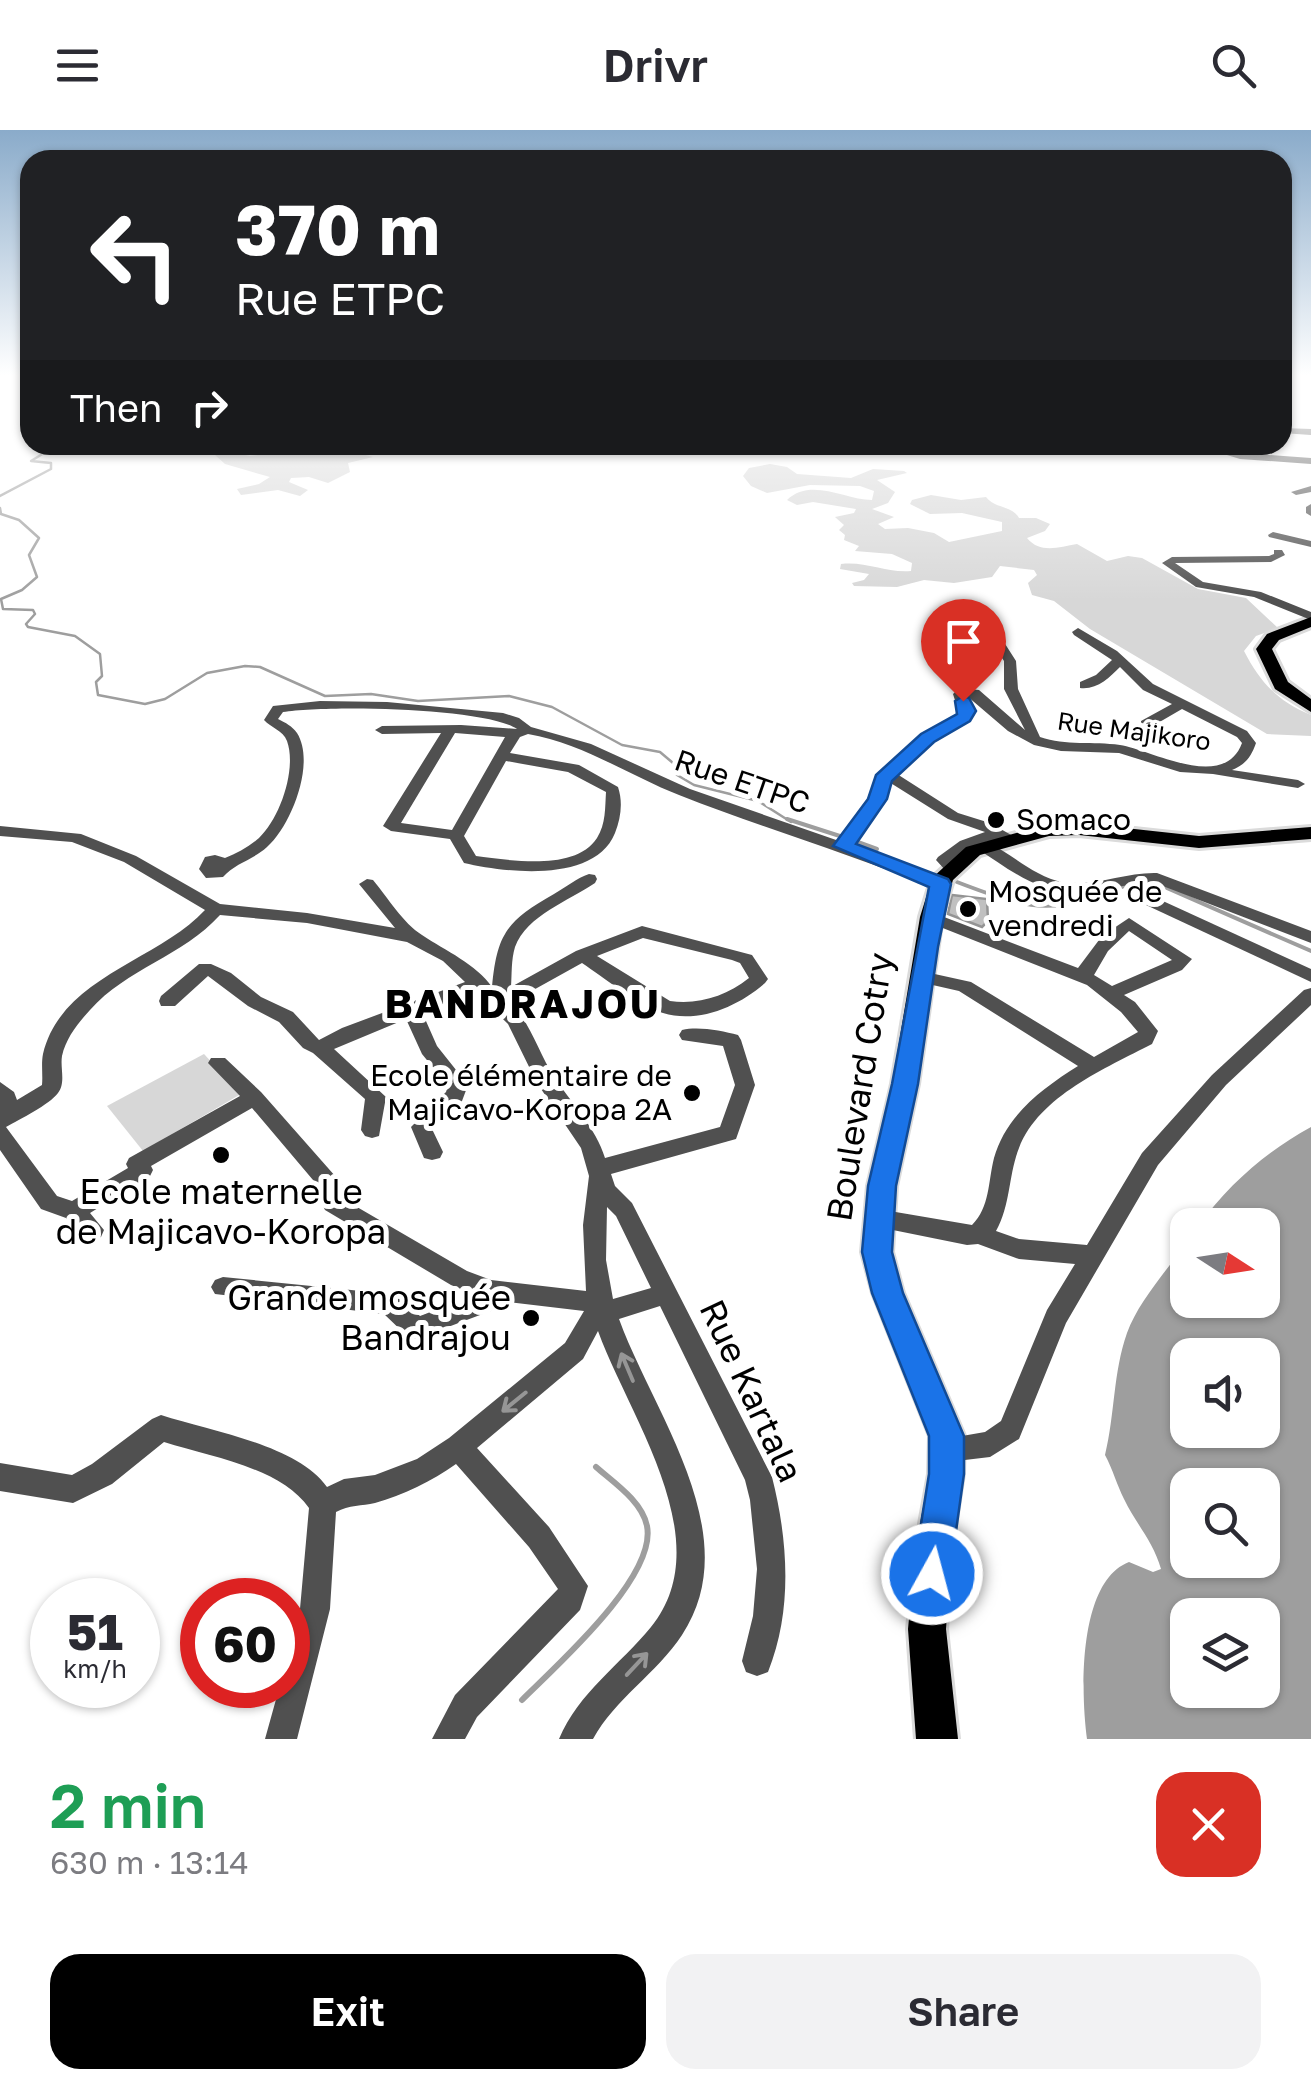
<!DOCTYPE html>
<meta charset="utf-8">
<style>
body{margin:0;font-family:"Golos Text",sans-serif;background:#f2f2f3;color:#2b2b33;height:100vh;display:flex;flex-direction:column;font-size:38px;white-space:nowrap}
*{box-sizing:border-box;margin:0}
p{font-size:32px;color:#7c7c81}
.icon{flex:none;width:55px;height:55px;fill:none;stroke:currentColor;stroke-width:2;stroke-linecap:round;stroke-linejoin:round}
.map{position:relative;height:1609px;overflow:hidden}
.sheet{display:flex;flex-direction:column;background:#fff;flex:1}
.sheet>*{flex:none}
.top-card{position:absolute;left:20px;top:20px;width:1272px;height:305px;border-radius:30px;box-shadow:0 2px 8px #0004;background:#202124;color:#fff;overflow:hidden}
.needle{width:65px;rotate:102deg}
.controls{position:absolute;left:1170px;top:1078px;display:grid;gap:20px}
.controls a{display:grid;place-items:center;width:110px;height:110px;border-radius:20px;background:#fff;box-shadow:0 2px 8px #0004;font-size:50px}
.speed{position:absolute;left:30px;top:1448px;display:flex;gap:20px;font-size:50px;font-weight:700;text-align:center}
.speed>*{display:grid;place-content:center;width:130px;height:130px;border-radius:50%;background:#fff;box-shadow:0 2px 8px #0004;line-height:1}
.speed small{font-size:25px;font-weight:400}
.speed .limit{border:15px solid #d22;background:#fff;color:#111}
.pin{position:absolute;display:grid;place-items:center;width:85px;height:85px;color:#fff;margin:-102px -42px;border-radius:50% 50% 50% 0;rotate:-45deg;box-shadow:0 0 10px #0007}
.pin .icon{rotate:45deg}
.me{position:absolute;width:110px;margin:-55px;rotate:7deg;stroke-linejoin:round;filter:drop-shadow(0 0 8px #0008)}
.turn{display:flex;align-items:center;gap:35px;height:210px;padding:0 50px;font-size:45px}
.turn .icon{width:130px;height:130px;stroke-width:2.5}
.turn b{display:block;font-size:70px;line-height:85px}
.then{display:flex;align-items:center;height:95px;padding:0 50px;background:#0003;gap:20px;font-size:38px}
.round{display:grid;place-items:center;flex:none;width:105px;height:105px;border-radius:30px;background:#f2f2f3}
.summary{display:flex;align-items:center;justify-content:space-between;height:170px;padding:0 50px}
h1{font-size:60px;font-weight:600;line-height:75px;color:#1e9e55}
.primary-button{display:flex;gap:20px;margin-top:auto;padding:20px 50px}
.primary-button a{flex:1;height:115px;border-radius:30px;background:#000;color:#fff;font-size:40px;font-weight:600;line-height:115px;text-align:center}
.primary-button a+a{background:#f2f2f3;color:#2b2b33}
header{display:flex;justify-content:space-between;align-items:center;height:130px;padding:0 50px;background:#fff;font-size:45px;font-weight:600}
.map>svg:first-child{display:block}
.green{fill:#d7d7d7}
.water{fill:#9e9e9e;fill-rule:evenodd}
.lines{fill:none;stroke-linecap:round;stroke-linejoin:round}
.stream-far2{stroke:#9e9e9e;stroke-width:2.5}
.stream-far1{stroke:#9e9e9e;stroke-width:4}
.stream{stroke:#9e9e9e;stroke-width:6}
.building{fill:#c0c0c0;stroke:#949494;stroke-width:2.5}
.major-casing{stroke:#dbdbdb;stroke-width:6}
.minor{fill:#505050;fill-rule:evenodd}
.major{fill:#000;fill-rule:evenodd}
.oneway{stroke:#969696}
.route{fill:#1a73e8;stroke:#114b97;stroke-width:2.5}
.poi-dot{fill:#000;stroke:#fff;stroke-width:4}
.labels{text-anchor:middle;stroke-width:10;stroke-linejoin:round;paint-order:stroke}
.far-street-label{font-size:25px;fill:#000;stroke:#fff}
.street-label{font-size:30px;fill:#000;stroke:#fff}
.poi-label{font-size:30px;fill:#000;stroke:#fff;text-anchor:start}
.near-street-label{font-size:35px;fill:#000;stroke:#fff}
.near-poi-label{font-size:35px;fill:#000;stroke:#fff}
.district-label{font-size:40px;font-weight:bold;letter-spacing:2.5px;fill:#000;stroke:#fff}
</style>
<header><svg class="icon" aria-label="menu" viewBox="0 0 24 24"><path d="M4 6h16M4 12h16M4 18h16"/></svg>Drivr<svg class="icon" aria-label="search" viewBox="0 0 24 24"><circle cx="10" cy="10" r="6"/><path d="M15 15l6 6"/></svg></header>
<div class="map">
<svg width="1311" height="1609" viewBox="0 0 1311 1609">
<rect width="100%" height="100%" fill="#fff"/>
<g class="green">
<path d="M319,316L335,325L358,323L373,327L348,333L350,342L328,353L309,347L291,348L289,352L308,360L300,366L278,360L241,365L237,359L259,354L270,347L225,334L215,325L220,320L250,326Z"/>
<path d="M770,334L787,337L797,344L851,348L873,339L904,341L907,343L877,350L895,362L888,373L872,379L894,387L878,394L885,399L908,398L934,403L949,412L1002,401V392L962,383L930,384L910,374L912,370L931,365L961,370L986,367C995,379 1012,375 1019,388H1036L1050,394L1045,401L1027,408C1040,424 1059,417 1077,414L1107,431L1128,426L1142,428L1198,459L1246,468L1278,498L1256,506L1244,521C1260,552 1278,572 1311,585V606L1267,604L1090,499L1054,471L1032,465L1028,453L1037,445L1034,440L1000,436L992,447L954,453L924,450L897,457L854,456L852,453L864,450L869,444L840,439L841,434C866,431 885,443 911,441L912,433L892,424L855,421L859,416L844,410L845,405L839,400L844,395L835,387L854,383L856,379L813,372L797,375L787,370C811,347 845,370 872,370L874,361L860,356L810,355L767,363L751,356L743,346L749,338Z"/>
<path d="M204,924L241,964L143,1021L107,976Z"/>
</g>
<path class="water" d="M1311,997V1609H1087C1081,1565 1077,1452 1129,1432L1153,1442L1161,1439C1153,1411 1136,1394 1124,1369C1117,1355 1113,1340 1105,1325C1115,1284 1113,1243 1127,1203C1139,1170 1168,1140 1187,1111L1188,1170H1262V1095H1199C1229,1054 1267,1021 1311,997ZM1262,1225V1300H1188V1225ZM1262,1355V1430H1188V1355ZM1262,1485V1560H1188V1485Z"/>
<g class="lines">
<g class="stream-far2">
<path d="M0,366L51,339V333L31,331L57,315"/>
<path d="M0,378L1,384L19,390L39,408L29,425L37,447L22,460L1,469L3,479L33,480L35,484L26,494L28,497L75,506L100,524L102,546L96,552L98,565L145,574L165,569L207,543L245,536L260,537L325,566L371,564L418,571L509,566L552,577L622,615L660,622L673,633L677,645L694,655L758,671L791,692"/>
</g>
<g class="stream-far1">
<path d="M787,689L846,708"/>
<path d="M855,711L877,719"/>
<path d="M957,752C1035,782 1054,785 1132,753"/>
<path d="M1146,753L1160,755L1311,821"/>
</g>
<path class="stream" d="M522,1570C556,1536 657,1447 647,1396C642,1371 613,1352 596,1337"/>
</g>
<path class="building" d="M952,765L987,769L988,791L982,797L948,784Z"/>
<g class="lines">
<g class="major-casing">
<g id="major">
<path d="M1311,487V497L1279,510L1272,519L1288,552L1311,569V582L1275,559L1256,519L1267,504Z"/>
<path d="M1079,693L1199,706L1311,697V709L1199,718L1079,705L1049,706L980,725L953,750L942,787L918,954L896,1056L892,1122L903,1163L964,1306L963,1344L952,1416L946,1499L958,1609H916L908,1499L916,1416L929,1344L930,1306L873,1163L862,1122L868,1056L892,954L920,787L932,748L966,717L1048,694Z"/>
</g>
</g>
<g class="minor">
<path d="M1282,298L1311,299V305L1282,303Z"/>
<path d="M1224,315H1232L1234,321L1241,323L1311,328V334L1240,329L1227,325Z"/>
<path d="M1311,356V362L1296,365L1291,362Z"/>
<path d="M1311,374V386L1306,383V377Z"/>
<path d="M1273,402L1311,411V417L1269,407L1268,405Z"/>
<path d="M1274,420H1282L1285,425L1271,432L1175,433L1203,452L1261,462L1311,482V490L1254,467L1196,457L1162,433L1172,427L1269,426L1274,424Z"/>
<path d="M993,488L999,492L1000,506L1016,531L1018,559L1040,607C1066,616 1093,611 1120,615C1152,620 1224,662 1242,613L1237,607L1182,579L1151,597H1141V591L1172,574L1143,560L1120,537C1109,548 1097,560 1080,558V552L1096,545L1112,530L1074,505L1072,502L1078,498L1117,521L1153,554L1247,601L1256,613C1251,627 1246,634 1232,640L1298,650L1305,654L1298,658L1213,644L1180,642L1119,623L1061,621L1034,615L1008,601L967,566L973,584L971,587L932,611L897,644L958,683L990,693L1013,706L1015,709L1013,712C1003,715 996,710 986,712C1012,723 1034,747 1063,752C1094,757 1126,742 1157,743L1311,801V813L1155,753C1131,752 1109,760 1085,762C1044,767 1011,741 978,719L977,715L953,730L960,738L958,741H946L936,730L938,727L960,711L985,702L948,689L889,652L885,669L852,716L946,750L948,754L946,758H934C850,724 763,698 679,665C628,645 582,613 528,604L520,607L510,623L579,635L618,657C623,672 621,688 615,703C595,753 507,743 464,733L450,709L391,701L383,696L441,603L382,604L375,600L382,596L461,595L517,599C484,577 325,575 283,582L278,589C286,593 292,596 297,603C316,633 291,696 267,717C253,730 235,733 223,747L206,748L199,739L205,727L215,725L225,728C237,723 249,717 259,708C280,688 297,639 287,611C283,600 271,598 264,590L273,576L320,571L387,572L503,583L519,588L531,597L591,614L690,659L839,711L870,669L878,646L922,605L959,583L953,564L959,558L979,560L1025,600L1004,559V531L988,506L987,492ZM455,603L505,607L452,700L401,693ZM506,631L568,642L606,662C605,677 606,694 597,708C575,742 509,730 476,726L464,706Z"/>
<path d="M0,696L81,704L136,726L220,774L307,783L395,798L359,754L367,749L373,750C388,768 403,793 422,805C446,821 476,834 492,857C497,803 507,791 554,764C566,757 577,748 589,744L595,745L597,749L595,753C569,771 527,785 515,817C511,830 512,844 511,857L576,821L642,796L752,825L768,849L765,853C739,876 698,894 663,883C640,876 603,847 582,833L510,873C532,894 538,923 555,948C572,974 596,998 605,1028L720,997L735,955L723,916L682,910L679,905L682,900C699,896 722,901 738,905L741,910L755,955L736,1009L611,1044L615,1056L632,1073L772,1347C788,1410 793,1480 768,1542L757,1546L746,1542L742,1531L753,1486L757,1439L750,1370L745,1350L660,1176L619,1189C653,1283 748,1405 682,1505C657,1543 615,1569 593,1609H559C579,1562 620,1535 651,1497C721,1411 628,1285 598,1201L583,1229L477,1318L549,1397L588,1456L580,1480L477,1587L465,1609H432L455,1565L558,1459L529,1417L456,1334C432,1351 403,1365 375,1373C362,1376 349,1375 336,1382L330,1479L297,1609H265L280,1555H288V1526L300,1479L309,1378C280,1337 211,1327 164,1312L112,1354L73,1373L0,1361V1333L72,1345L92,1334L152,1289L161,1285C211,1301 297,1315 327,1357L344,1349L375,1345L417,1329L449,1308L565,1213L584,1181L499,1171L496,1179L416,1209L407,1206L384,1184L215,1164L211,1157L215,1150L223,1147L391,1164L400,1167L420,1186L475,1165L451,1155L325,1080L322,1074L324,1063L252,978L151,1036L153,1040L150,1046L90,1083L104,1100L101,1107L93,1110L85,1107L66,1088L41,1079L0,1020V952L14,962L17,970L42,955C43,945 41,934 43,924C61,847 158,831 205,780L124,732L72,712L0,706ZM220,785L307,793L407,812L443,831L465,852L342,898L319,910L293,882L261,867L231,843L211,834H199L161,866L159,871L161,876H175L208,846L248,876L279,892L303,918L313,923L365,969L361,1000L365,1006L372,1008L379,1006L386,967L334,919L406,889L422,924L448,956L446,962L411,997L424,1028L432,1030L440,1028L443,1022L432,999L462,971L468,955L437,916L422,882L475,862L508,894L537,953L581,1018L589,1046L583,1095L586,1161L491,1150L467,1141L345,1070L346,1061L343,1055L261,962L225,928H211L208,933L240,966L129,1028L126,1034L128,1038L72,1071L57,1066L6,997C20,989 49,975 58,963C66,953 60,938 62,926C66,908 78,893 90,880C126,839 183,826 220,785ZM643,808L732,830L740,833L749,848C726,866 699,875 670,871L597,826ZM607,1077L616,1086L651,1158L613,1169L606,1130Z"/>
<path d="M1152,766L1311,839V852L1146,775L1144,771Z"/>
<path d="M931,782L1078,838L1102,806L1129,788L1192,829L1182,840L1124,865L1135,872L1158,901L1152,914C1106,938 1039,966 1019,1018C1008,1046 1011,1074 996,1101L1019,1109L1087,1115L1142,1023L1212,945L1304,860L1311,858V875L1226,955L1158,1035L1066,1193L1019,1309L990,1327L948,1332L939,1328L935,1319L939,1310L985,1302L1001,1291L1047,1180L1075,1134L1019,1129L978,1114L967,1115L878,1097L870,1095L867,1088L870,1081L878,1079L972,1095C990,1077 988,1052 994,1028C1006,985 1043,958 1078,936L959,861L915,851L912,847L921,841L971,852L1094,927L1138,902L1121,882L1087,855L925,791L922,787ZM1129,801L1172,830L1112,856L1094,845L1108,821Z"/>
</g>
<use href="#major" class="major"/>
</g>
<defs><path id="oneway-shaft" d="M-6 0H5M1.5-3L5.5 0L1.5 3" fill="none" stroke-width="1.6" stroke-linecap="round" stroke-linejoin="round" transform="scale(2.5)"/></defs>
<g class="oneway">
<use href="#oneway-shaft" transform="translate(627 1237) rotate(-113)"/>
<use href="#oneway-shaft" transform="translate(514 1272) rotate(141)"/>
<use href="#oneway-shaft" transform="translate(637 1534) rotate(-47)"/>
</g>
<linearGradient id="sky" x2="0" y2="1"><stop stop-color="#8aabca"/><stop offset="0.52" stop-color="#fff"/><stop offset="1" stop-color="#fff" stop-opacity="0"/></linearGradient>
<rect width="1311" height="471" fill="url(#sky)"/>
<path class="route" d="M963,566L969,568L976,581L970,591L934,612L892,651L887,669L856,714L948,749L951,754L938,817L918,954L896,1056L892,1122L903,1163L964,1306V1344L950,1444L945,1457L932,1462L918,1457L913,1444L929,1344V1306L872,1163L862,1122L868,1056L892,954L929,757L833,716L868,669L876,645L921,604L957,584L955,571Z"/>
<g class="poi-dot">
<circle cx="996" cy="690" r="10"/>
<circle cx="968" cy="779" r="10"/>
<circle cx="692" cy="963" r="10"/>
<circle cx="221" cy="1025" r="10"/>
<circle cx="531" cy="1188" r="10"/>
</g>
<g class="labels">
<g class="far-street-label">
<text transform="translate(1134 601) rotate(8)" y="9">Rue Majikoro</text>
</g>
<g class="street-label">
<text transform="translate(742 652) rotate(19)" y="10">Rue ETPC</text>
</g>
<g class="poi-label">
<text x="1016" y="700">Somaco</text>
<text x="988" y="772">Mosquée de<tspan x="988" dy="34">vendredi</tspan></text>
<text x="672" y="956" text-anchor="end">Ecole élémentaire de<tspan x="672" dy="34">Majicavo-Koropa 2A</tspan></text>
</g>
<g class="near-street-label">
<text transform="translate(860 957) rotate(-81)" y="12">Boulevard Cotry</text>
<text transform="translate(751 1261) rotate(65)" y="12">Rue Kartala</text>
</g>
<g class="near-poi-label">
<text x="221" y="1074">Ecole maternelle<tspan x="221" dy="40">de Majicavo-Koropa</tspan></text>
<text x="511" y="1180" text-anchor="end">Grande mosquée<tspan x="511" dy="40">Bandrajou</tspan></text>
</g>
<g class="district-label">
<text x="523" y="888">BANDRAJOU</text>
</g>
</g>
</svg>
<div class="controls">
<a><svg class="needle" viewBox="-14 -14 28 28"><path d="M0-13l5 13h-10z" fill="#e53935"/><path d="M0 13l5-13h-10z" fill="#7c7c81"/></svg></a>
<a><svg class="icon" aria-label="sound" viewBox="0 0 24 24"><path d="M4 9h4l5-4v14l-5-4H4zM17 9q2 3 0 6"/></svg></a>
<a><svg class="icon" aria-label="search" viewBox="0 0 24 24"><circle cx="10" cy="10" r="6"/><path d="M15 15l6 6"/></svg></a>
<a><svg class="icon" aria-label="layers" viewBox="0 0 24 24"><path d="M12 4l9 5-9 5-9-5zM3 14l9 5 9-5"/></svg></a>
</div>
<div class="speed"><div>51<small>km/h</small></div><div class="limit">60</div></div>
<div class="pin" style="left:963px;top:571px;background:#d93025"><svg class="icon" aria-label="arrive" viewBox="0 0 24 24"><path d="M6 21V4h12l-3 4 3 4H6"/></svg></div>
<svg class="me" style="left:932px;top:1444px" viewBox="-20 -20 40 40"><circle r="17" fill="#1a73e8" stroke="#fff" stroke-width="3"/><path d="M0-11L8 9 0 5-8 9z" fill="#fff"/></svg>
<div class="top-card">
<div class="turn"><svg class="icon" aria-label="left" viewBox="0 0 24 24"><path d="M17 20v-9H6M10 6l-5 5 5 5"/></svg><div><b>370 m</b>Rue ETPC</div></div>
<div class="then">Then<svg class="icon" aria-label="right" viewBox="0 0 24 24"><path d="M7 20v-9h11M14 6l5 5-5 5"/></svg></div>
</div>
</div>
<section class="sheet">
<div class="summary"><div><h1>2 min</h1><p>630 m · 13:14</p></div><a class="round" style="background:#d93025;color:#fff"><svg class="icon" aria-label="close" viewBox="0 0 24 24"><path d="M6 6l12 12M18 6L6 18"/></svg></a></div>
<div class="primary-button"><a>Exit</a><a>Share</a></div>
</section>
